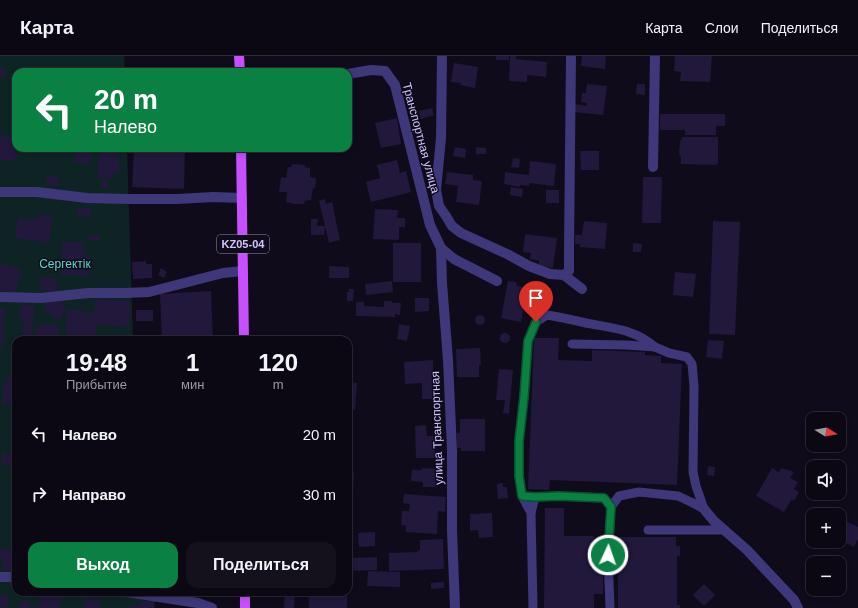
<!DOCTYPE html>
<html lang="ru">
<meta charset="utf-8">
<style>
body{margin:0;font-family:Helvetica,sans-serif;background:#14111d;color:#f1f3f6;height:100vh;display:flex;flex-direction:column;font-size:15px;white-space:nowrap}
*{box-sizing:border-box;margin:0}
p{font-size:13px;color:#9a9aa0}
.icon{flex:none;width:22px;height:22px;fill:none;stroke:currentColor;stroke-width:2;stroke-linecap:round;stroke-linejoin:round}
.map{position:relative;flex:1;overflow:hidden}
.panel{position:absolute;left:12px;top:280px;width:340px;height:260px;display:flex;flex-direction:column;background:#0b0814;border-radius:12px;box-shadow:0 2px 6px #0003,0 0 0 1px #2b2934}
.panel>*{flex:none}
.guide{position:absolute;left:12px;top:12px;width:340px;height:84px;border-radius:12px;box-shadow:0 2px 6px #0003,0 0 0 1px #2b2934;background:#0b8043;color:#fff;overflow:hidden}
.needle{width:26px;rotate:101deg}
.tools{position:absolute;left:806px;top:356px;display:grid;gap:8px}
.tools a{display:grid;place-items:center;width:40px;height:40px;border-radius:8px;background:#0b0814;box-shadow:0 2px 6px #0003,0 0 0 1px #2b2934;font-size:20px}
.pin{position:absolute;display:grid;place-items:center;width:34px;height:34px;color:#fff;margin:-41px -17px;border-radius:50% 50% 50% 0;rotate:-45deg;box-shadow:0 0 4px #0007}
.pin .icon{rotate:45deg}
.me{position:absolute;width:44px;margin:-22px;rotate:3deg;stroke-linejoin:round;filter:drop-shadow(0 0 3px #0008)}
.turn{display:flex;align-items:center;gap:14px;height:84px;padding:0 16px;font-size:18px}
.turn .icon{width:52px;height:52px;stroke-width:2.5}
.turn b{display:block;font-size:28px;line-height:34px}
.eta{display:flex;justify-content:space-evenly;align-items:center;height:68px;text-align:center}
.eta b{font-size:24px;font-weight:800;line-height:28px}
.button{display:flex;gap:8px;margin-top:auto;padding:8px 16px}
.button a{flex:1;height:46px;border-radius:12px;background:#0b8043;color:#fff;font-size:16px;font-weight:800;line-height:46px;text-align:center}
.button a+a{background:#14111d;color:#f1f3f6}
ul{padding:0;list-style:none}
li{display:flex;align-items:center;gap:12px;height:60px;padding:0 16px}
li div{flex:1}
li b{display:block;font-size:15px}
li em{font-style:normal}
header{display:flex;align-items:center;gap:24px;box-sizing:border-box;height:56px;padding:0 20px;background:#0b0814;border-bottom:1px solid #2b2934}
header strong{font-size:19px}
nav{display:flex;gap:22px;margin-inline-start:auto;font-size:14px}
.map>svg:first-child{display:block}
.green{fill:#0e2424}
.building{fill:#21183b}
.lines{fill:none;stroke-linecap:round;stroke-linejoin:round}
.service{stroke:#3e3779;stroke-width:9}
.minor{stroke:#3e3779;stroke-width:10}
.primary{stroke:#c650fb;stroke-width:10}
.route-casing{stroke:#07532c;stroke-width:10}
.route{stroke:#0b8043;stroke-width:7}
.labels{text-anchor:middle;stroke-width:3;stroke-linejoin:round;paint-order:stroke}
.shield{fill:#0f0b1b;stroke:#968eba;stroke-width:1}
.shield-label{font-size:11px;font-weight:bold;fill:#d0c6fe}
.street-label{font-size:12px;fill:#d0c6fe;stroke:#0f0b1b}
.park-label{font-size:12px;fill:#55dbc2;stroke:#0f0b1b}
</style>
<header>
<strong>Карта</strong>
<nav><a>Карта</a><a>Слои</a><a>Поделиться</a></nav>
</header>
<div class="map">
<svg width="858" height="552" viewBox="0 0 858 552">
<rect width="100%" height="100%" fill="#0f0b1b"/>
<path class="green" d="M0,0H124L125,16H16V92H127L133,284H16V536H141V552H0Z"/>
<g class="building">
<rect x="496" y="0" width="13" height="4"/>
<path d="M510,0H516V3L547,6L546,21L527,19V26L509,25Z"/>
<path d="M582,0H606L605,13L581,10Z"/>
<path d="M675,0H712L710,26L680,25L681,16L674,15Z"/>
<path d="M454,7L478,11L475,32L460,29L461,27L451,26Z"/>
<rect x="0" y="11" width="5" height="10"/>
<path d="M170,12L195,13V16H170Z"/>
<path d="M587,28L607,30L603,59L574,56L575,48L587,50V47L581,46L582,37H586Z"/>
<path d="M637,28H645V39L636,38Z"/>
<path d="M432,52L434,59L421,63L419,55Z"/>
<path d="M660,58H725V70H716V79H685V74H660Z"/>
<path d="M397,62L401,88L381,92L375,67Z"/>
<path d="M0,80H15L16,104L0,105Z"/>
<path d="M682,81H718V108L714,109L681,108V102L679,98L680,86Z"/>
<path d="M455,91L466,93L465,102L453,100Z"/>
<path d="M476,91L486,92V98H476Z"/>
<path d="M75,92H92L91,108L74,107Z"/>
<path d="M98,92H115V99H119V117H113V122H98Z"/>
<path d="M134,92H185L184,133L132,131Z"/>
<path d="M580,95H599V114H581Z"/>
<path d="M513,102L520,103L519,112L511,111Z"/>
<path d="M397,104L400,117L406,115L411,136L371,146L366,126L380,122L377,109Z"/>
<path d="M530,105L556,108L554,130L529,127V130L520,129V131L504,128L505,116L529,119Z"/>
<path d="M292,108L305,109V111L310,112V121L316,122L315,133L313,132L311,144L305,145L304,148H293L291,147L286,146L287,136H279L281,121L286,122L288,111H291Z"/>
<path d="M447,116L473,119V124L482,125L479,149L456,146L458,130L445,128Z"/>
<path d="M47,119L59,121L58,131L46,129Z"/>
<path d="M643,121H662L661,167H642Z"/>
<path d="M101,123H108V132L101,133Z"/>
<path d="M511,131L523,133L522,141L510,139Z"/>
<rect x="546" y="134" width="13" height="13"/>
<path d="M325,143L326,148L332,146L340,184L329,187L319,145Z"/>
<rect x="77" y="152" width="14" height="9"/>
<path d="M375,153L398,154L397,162H405V171H399V184L373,183Z"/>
<path d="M38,158L53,160L49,187L15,182L18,161L38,164Z"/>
<path d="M311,163H318L317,170H325L324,179H311Z"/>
<path d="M584,165L607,167L605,193L580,191V188H575V179H582Z"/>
<path d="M713,165L740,166L735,279L709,278Z"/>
<path d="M525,178L557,182L553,212L538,210L539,205L530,203L531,197L523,196Z"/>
<rect x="89" y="179" width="11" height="5"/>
<path d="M62,186H84V198H91V219H61Z"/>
<rect x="393" y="187" width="28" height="39"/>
<path d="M633,187L642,188L641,196H633Z"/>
<path d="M146,205V208H152V222L133,223L132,206Z"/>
<path d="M0,208L18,211V214L22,215L21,222L19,221L16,237L0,234Z"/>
<path d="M329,210L349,211V222H329Z"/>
<path d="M161,212L167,216L164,222L158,219Z"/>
<path d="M675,216L696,218L693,241L673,239Z"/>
<path d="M41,221L58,223L56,236L40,234Z"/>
<path d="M392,225L393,236L366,239L365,228Z"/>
<path d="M508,225L516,226L517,230L527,232L521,266L501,262Z"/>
<path d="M349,233H354L353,245H347V236H349Z"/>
<path d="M211,235L213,284H162L160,238Z"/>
<path d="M415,242H429V255L415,256Z"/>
<path d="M48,243L65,246L62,263L51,261L52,258L44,257L45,247H48Z"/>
<path d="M95,243L130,245L129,271L96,269L95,284H65L67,253L84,254L83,257H94Z"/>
<path d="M384,245H392V247H401L400,259L395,258V261L356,260V246H364V250L384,251Z"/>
<path d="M21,249L35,250L34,266L20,265Z"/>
<path d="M0,252H5L3,290L0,289Z"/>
<rect x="136" y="254" width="17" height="11"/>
<circle cx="480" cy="264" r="5"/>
<path d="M23,266H33L32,283H22Z"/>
<path d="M40,268L59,269L58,284H36V272H39Z"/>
<path d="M399,268L410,270L407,285L397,283Z"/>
<circle cx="505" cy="282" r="5"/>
<path d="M534,282H559L558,304L592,305V294L645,296V299L661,300V307L682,308L677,429L550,424L549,434L528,433Z"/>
<path d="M708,284L724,285L722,303L706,301Z"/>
<path d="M480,292L481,309H479V321H457L456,293Z"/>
<path d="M433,304V321H441L440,343H422V327L405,328L404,306Z"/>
<path d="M499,313L513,314L509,358L503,357L505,344H496Z"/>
<path d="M14,317H16V349L2,348L5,322H10V318H14Z"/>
<path d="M348,326L357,327L355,354L348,353Z"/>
<path d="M10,363L16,364V375L9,374Z"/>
<path d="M460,363H485V395H461V392H457V377H460Z"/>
<path d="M426,369L427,380H435V402H416L415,370Z"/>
<rect x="2" y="398" width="12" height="11"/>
<path d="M708,410L715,411L714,420L707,419Z"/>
<path d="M422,412L438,413L437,431H423V426L411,425L412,414H422Z"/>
<path d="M772,412L779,416L781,412L789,414L794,416L790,422L798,426L794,433L799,436L794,445L792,443L784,456L756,440Z"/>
<path d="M348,416H354L353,443H348Z"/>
<path d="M503,427V431H507L508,442L498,443L497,428Z"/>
<path d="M404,438L446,441L445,456L438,455L437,478L406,476V470L401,469L402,455H409L410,448L403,447Z"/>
<path d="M545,452H564V480H594V508H603V538H594V552H544Z"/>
<path d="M492,457L493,481L479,482L478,474L470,475V458Z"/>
<path d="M839,462L858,471V483L854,491L839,483Z"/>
<path d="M375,476V490L359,491L358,477Z"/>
<path d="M618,481H676V490H680V500H677V549H680V552H618Z"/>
<path d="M443,483L444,513L389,515V497L417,496L418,494H420V484Z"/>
<path d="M0,493H14V514H3V504H0Z"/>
<path d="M377,501V514L348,515V502Z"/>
<path d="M368,515L400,516V531L367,530Z"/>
<path d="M444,526V532L431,533V527Z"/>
<path d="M704,528L715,539L704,550L693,539Z"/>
<path d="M41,536H62L59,552H38Z"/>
<path d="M285,536H295L294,552H284Z"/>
<rect x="309" y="536" width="38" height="16"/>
<path d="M0,538L9,539L7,552H0Z"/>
<path d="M85,542L101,545L99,552H83Z"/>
<path d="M21,544L31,546L29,552H19Z"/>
<path d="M141,544L155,545L154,552H130V549L140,550Z"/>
</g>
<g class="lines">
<g class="service">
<path d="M572,288L626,289L655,291L669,297L687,301L692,308L694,330L693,416L696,430L704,453"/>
<path d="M531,457L522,440L519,420V385L524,341L528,285L536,266L547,259C560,261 573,264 586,267C611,272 635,273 655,291"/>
<path d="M648,474H725"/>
<path d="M533,552L531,457L535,441L559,440L604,442L611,451"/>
<path d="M610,552L608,499L611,451L619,440L639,436L678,440L693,447L704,453"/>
</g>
<g class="minor">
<path d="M442,0L441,82L436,134L439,150L446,160L452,170L461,177L507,198L529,210L550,218L564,219L582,233"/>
<path d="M348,18L371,14L385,15L395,29L430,169L441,192L442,227L448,304L452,395V475L455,552"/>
<path d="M653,111L655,0"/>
<path d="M0,136H37L87,142L128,143H177L213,141L242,142"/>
<path d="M441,192L454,203L497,225"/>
<path d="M564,219L569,215V193L571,0"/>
<path d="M0,241L41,242L88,237H125L149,236L223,217L243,215"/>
<path d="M704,453L714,465L747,494L794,544L798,552"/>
<path d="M0,521H16"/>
<path d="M126,536L198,547L212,552"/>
</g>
<g class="primary">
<path d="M239,0L240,16"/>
<path d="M241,92L244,284"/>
<path d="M245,536V552"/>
</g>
</g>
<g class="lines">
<g class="route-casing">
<path id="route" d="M536,266L528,285L524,341L519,385V420L522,440L535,441L559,440L604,442L611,451L608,499"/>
</g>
<use href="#route" class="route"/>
</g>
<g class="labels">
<rect class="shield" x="217" y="179" width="52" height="18" rx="3"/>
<g class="shield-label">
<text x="243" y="192">KZ05-04</text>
</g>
<g class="street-label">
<text transform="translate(421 82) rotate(75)" y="4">Транспортная улица</text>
<text transform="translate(437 372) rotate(-92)" y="4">улица Транспортная</text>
</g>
<g class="park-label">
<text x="65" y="212">Сергектік</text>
</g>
</g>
</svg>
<div class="tools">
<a><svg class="needle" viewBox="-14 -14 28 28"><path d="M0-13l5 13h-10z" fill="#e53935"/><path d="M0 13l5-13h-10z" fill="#9a9aa0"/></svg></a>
<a><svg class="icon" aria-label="sound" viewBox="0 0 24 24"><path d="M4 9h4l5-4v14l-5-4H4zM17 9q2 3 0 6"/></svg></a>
<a>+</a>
<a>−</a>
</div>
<div class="pin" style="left:536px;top:266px;background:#d93025"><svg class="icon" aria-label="arrive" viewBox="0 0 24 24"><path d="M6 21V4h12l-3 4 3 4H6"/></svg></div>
<svg class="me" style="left:608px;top:499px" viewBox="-20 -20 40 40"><circle r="17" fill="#0b8043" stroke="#fff" stroke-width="3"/><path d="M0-11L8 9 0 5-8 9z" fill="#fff"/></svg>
<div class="guide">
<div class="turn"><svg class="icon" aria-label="left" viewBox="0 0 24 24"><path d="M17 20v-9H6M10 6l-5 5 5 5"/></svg><div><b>20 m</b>Налево</div></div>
</div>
<section class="panel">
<div class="eta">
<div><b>19:48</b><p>Прибытие</p></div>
<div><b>1</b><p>мин</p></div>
<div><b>120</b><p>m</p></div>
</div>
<ul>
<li><svg class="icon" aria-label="left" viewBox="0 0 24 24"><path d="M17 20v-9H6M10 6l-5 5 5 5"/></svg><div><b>Налево</b></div><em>20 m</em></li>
<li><svg class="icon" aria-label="right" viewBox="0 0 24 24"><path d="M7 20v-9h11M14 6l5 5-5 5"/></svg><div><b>Направо</b></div><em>30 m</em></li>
</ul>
<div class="button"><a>Выход</a><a>Поделиться</a></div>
</section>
</div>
